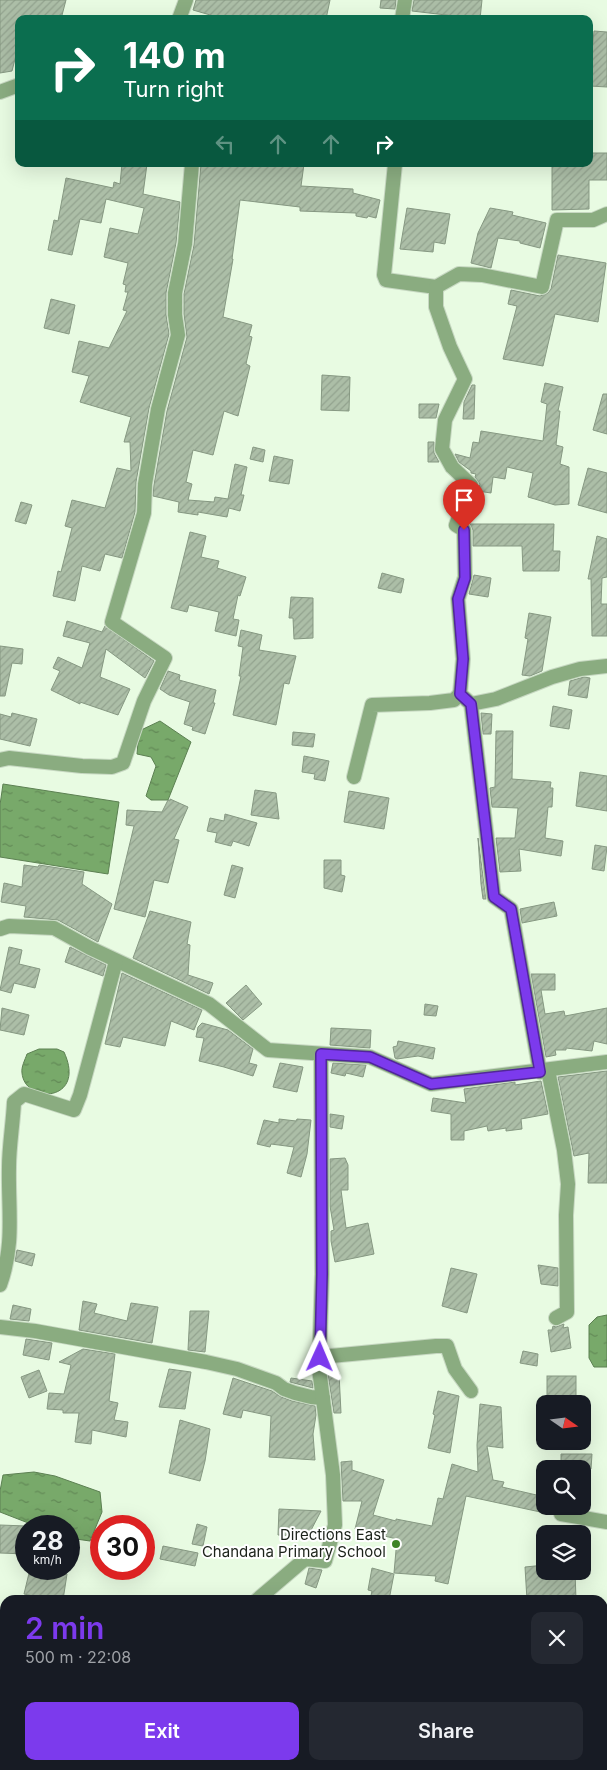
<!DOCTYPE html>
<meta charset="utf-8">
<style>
body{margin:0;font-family:Inter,sans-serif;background:#242831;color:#f1f3f6;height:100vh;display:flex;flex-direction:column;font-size:19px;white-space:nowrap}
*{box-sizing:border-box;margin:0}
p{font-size:16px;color:#9ea1a6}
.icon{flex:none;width:28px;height:28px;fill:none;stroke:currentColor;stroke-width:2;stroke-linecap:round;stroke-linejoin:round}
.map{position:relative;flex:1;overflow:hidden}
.sheet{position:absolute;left:0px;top:1595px;width:608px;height:175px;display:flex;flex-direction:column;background:#171b24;border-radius:15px 15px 0 0;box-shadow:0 5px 20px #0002}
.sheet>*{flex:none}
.guide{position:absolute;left:15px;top:15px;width:578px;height:152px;border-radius:10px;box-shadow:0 5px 20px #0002;background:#0b6e4f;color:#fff;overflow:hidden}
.needle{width:32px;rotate:104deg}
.tools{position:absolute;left:536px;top:1395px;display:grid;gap:10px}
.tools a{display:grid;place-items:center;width:55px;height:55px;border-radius:10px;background:#171b24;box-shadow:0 5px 20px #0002;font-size:25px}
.speed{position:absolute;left:15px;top:1515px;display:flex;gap:10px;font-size:25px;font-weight:700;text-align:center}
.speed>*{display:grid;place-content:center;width:65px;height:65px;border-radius:50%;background:#171b24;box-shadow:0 5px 20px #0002;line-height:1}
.speed small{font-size:12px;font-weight:400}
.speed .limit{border:8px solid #d22;background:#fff;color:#111}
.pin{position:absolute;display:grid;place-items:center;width:42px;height:42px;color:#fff;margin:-51px -21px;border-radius:50% 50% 50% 0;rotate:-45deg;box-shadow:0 0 5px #0007}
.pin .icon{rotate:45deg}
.me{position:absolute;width:55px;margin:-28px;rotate:1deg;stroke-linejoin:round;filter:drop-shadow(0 0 4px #0008)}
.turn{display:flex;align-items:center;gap:18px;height:105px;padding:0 25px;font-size:22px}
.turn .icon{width:65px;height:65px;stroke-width:2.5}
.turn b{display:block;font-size:35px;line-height:42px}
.lanes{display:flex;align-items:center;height:48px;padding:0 25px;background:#0003;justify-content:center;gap:25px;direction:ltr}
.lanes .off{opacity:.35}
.round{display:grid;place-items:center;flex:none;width:52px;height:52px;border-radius:10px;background:#242831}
.overview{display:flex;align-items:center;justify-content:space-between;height:85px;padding:0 25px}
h1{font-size:30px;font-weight:600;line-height:38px;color:#7c3aed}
.cta{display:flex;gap:10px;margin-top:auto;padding:10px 25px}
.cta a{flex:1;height:58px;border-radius:10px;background:#7c3aed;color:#fff;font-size:20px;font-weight:600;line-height:58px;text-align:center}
.cta a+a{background:#242831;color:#f1f3f6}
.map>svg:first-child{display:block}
.water{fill:url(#water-ripples);stroke:#5c8052}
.building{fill:url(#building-hatch);stroke:#869882}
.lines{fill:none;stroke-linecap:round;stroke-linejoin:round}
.minor-casing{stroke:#c7d8c2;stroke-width:16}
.minor{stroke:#8aac80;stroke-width:14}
.route-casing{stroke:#51269a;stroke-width:12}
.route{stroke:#7c3aed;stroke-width:9}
.poi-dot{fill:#3e8327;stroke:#fff;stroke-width:2}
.labels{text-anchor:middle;stroke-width:4;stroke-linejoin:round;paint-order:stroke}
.poi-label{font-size:15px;fill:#1b2219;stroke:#fff;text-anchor:end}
</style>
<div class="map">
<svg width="607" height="1770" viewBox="0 0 607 1770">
<defs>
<pattern id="water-ripples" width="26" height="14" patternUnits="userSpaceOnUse" patternTransform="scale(1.25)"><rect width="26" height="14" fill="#78a96a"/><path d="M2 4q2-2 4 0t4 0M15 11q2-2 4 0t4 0" fill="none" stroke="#628956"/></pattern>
<pattern id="building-hatch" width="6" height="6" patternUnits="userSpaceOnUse" patternTransform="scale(1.25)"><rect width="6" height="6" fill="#acbea7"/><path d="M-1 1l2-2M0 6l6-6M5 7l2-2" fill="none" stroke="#93a38f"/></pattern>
</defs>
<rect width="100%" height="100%" fill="#e8fbe2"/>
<g class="water">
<path d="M160,721L191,742L168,800H151L146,796L156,766L151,757L137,754L139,731Z"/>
<path d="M3,784L119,802L108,874L0,857V805Z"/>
<path d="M39,1049H57L64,1052C87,1102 25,1105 22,1073C21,1067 25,1060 27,1054Z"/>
<path d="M607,1315V1367H594L589,1358V1325L597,1317Z"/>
<path d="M34,1472L55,1476L100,1492L102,1512L90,1541L69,1538V1526H36L0,1512V1491L3,1475Z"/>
<path d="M236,1765H300L298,1770H236Z"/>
</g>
<g class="building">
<path d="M0,0H66L61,19H19V43L12,71L0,73Z"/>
<path d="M196,0H330L326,19H224L193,10Z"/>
<path d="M381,0H396L395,9L380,8Z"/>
<path d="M414,0H482L480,19L412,11Z"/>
<path d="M594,31L607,32V87L590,86V70Z"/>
<path d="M589,153H607V180H589V209L552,210V164H589Z"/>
<path d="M122,164H147L143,194L180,202L176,243L166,293V315L169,334L149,408L136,482L135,512L122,558L105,554L100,571L82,566L75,601L53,596L58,571L61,572L72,528L65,526L72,500L105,508L117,468L131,471L130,442H124L131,417L80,402L89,376L72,372L79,341L109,348L127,311L123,310L128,292H125L126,285L123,284L128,263L104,257L110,228L138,234L144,208L106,199L101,223L80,219L72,255L48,250L54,220L58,221L66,178L113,188L114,182L120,184Z"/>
<path d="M201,164H304L301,186L353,189V193L380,200L376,218L368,216L367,218L356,216V213L300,211V207L240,200L232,259H233L223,317L252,325L249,336L252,337L246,364L250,366L238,416L224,411L213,455L193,450L186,482L192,484L188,500L214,502L215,497L228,499L235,464L247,467L241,495H244L240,511L229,508L227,517L198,512V515L178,512L179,502L153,496L154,485L167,411L187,337L184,314V294L194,245Z"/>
<path d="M407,208L450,214L445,244L434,242L433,252L400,249Z"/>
<path d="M490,208L513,212L512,215L546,223L540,248L520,243V241L498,238L491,268L471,263L478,233Z"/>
<path d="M558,255L606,263L598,322L555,314L543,366L503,359L517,306L508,304L511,290L540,296L548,293L551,289Z"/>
<path d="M51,299L75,305L69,334L44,328Z"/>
<path d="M322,375L350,377L349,411L321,410Z"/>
<path d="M545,383L563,387L558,411H560L556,445L563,447L560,464L569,467V504L555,505L528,497L533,473L507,467L505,479L493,477L491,493L478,491L480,484L475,477L476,474L471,473V471L459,462L455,454L470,458L473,442L479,443L481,431L543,441L547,404L541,402Z"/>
<path d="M472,385H475L474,419H463L464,402Z"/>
<path d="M603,394H607V434L593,430Z"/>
<path d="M419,404H439L436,418H419Z"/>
<path d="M428,442H434V453L439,462H428Z"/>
<path d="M253,447L265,450L263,462L250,459Z"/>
<path d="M274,456L293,460L289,484L269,481Z"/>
<path d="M588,468L607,473V513L578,505Z"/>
<path d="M21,502L32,505L26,524L15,521Z"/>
<path d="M470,524H554L553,551H560L559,571H523L522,546H473V530Z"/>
<path d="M190,532L206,536L201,557L219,561L217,568L246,577L240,596L238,595L233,619L239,620L236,636L215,631L219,612L189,605L187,612L171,608Z"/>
<path d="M597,536L607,539V577L602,578L601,604H607V636H592L591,579H588Z"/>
<path d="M382,573L404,579L401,593L378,588Z"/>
<path d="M474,575L491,578L488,597L469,594Z"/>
<path d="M291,597L313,598V638L294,639L293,618H289Z"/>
<path d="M529,613L551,617L542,671L530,676L522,675L528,639L525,638Z"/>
<path d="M67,621L102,632L105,626L154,661L145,678L106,649L100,677L130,689L118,715L80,702V704L51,690L60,671L53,668L58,657L82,668L90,643L63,636Z"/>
<path d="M241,630L262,635L259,650L296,656L289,684L284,683L276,725L233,715L241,676H239L243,647L238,646Z"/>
<path d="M0,646L23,649L22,664L12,663L5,696H0Z"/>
<path d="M168,671L180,675L179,680L216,690L213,703H215L205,734L192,730L193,727L184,724L190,702L169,695L160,689Z"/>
<path d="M584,677L590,678L587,698L568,695L570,681Z"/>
<path d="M553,706L572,710L569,729L550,726Z"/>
<path d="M12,713L37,719L30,746L0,739V714L11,717Z"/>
<path d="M481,713L492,714L491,734H483Z"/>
<path d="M496,731H513L512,779L551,782L550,788H553L552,807H548L545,838L563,841L561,856L519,849L521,871L500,872L496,838H515L518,808L492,807L490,788L495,787Z"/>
<path d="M293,732L315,734L313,747L292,745Z"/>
<path d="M304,756L329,761L325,781L314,779L315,774L302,772Z"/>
<path d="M580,772L607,776V811L576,806Z"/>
<path d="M255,790L276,793L279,819L251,815Z"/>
<path d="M349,791L389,798L384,829L344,822Z"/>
<path d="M170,799L188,807L174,839L179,840L168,883L154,880L145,917L114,909L134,826L126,825L127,810L162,812L168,800L170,801Z"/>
<path d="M225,814L257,823L249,846L233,841L231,846L215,842L217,833L207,831L210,818L224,821Z"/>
<path d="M478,838L486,899H483L481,884Z"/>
<path d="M595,845L607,847L604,871L592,869Z"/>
<path d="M324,860H341V875L345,876L342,892L324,888Z"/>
<path d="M24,865L38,867L39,865L84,872L82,884L112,904L98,942L58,920L24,917L26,906L1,902L4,883L22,887Z"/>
<path d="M232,865L243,868L235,898L224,895Z"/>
<path d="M554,902L557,916L522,923L520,909Z"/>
<path d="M150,911L191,922L187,944L190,945L188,975L213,983L209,994L133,958Z"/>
<path d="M9,947L22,950L19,964L40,969L35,988L14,983L11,993L0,990Z"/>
<path d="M70,947L106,965L103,976L65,962Z"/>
<path d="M122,973L202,1010L194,1030L171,1021L165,1046L123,1037L120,1047L105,1044Z"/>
<path d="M531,974H555V990H541L545,1014L564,1011L565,1016L607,1008V1044L594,1041L592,1051L566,1048V1050H555L556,1055L546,1057Z"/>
<path d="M246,985L262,1004L243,1020L226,1003Z"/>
<path d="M425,1004L438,1006L436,1016L424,1015Z"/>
<path d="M2,1008L29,1015L24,1035L0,1030Z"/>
<path d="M202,1023L228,1030L253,1049L249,1063L257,1065L253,1076L224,1067L199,1061L204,1038L196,1037L198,1027Z"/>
<path d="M331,1028L371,1030L370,1048L330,1045Z"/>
<path d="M398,1041L435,1048L433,1059L418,1056L397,1059L395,1058L393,1047L397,1046Z"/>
<path d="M280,1063L303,1067L297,1092L273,1087Z"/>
<path d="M333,1063L366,1065L363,1077L346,1073L345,1076L331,1073Z"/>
<path d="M607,1071V1183H588L589,1153L574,1156L558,1077Z"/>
<path d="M541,1081L548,1114L521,1119L522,1129L506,1131V1128L488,1131L487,1126L464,1131V1140H451V1114L431,1111L433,1098L466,1103L464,1089L515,1082V1085Z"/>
<path d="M330,1114L344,1116L342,1129L330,1127Z"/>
<path d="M279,1119L296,1121L297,1119L311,1120L307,1154L301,1177L287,1173L294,1147L271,1144L270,1147L257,1144L264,1120L279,1123Z"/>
<path d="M345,1158L348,1165V1190H341L346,1228L368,1223L374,1254L335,1262L331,1241V1231L334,1230L330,1206V1159Z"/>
<path d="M17,1250L35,1254L32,1266L15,1261Z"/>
<path d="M538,1265L558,1268V1286L541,1284Z"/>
<path d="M451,1268L477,1274L467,1313L442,1306Z"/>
<path d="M83,1301L97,1304L94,1313L127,1321L131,1303L158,1307L152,1343L79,1330Z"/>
<path d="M13,1305L31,1309L29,1321L10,1319Z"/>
<path d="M190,1311H209L205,1352L188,1350Z"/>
<path d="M564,1324L563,1328L568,1327L571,1348L551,1352L548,1330H552L553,1326L556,1327Z"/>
<path d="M26,1339L52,1343L49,1360L23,1355Z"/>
<path d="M83,1349L115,1354L109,1401L118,1403L114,1420L128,1422L126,1437L92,1430L91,1444L75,1442L79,1413H63V1410L47,1409L49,1393L64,1394L71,1365L59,1362Z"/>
<path d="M523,1351L538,1354L537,1366L520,1363Z"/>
<path d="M169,1369L191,1372L185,1409L159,1407Z"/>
<path d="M39,1370L47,1391L29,1398L21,1377Z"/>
<path d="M339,1373L341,1413H334L328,1374Z"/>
<rect x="547" y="1376" width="29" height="28"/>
<path d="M233,1378L272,1391L281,1397L292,1401L315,1406L316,1415L313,1434L315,1460L269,1457L271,1416L243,1410L241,1418L223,1414Z"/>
<path d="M291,1378L312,1381L313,1388L290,1382Z"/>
<path d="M438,1391L459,1396L450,1453L428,1448L435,1415L433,1414Z"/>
<path d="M480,1404L501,1407L503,1448L487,1446L493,1480L504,1482L502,1487L545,1497V1513L466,1496L448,1584L435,1581L436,1576L394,1573L397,1539L355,1529L362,1501H343L341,1462L352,1461V1470L384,1480L373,1515L396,1521V1519L432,1526L438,1498L443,1499L452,1464L478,1472L477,1445Z"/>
<path d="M180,1420L210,1429L205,1461L200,1481L169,1473Z"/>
<path d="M561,1454H592L591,1469H561Z"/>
<path d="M279,1509L321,1511L308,1536L278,1535Z"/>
<path d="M197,1524L207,1527L203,1546L192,1544Z"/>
<path d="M0,1525L26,1526V1554L0,1553Z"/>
<path d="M163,1546L198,1553L195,1566L160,1559Z"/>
<path d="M545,1565V1571H575L576,1600H527L525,1567Z"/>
<path d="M309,1568L322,1570L316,1588L305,1584Z"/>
<path d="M372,1568L394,1574L389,1600H370L372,1591L368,1590Z"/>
<path d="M30,1569H48L67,1574L63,1600H51L24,1594Z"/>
</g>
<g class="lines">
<g class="minor-casing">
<g id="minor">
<path d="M179,19L186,0"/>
<path d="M402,19L405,0"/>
<path d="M0,92L19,85"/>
<path d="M395,164L384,275L386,280L436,287L459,274L482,275L542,287L557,220H593L607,214"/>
<path d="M436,287V307L450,347L465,379L445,420L442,449L452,467L471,485L456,525L464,530L465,577L458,599L463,659L460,694L471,704L494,897L511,909L540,1072"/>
<path d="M471,704L496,699L552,677L580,669L607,666"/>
<path d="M0,760L9,758L82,766L112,767L123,763L144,701L165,658L112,622L144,513L145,484L158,409L178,335L175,315V293L185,244L192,164"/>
<path d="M354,777L372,705L430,703L454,700L460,694"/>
<path d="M0,929L9,926L54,928L90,948L209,1004L268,1050L370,1057L431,1084L607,1062"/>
<path d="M548,1070L564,1150L568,1184L566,1215L567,1312L556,1318"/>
<path d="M0,1285C15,1243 8,1210 9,1167C9,1146 13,1124 14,1102L24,1094L74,1110L80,1095L116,961"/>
<path d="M0,1327L35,1331L206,1362L237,1369L276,1383L284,1389L295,1393L311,1397L323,1398"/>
<path d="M320,1357L436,1346H447L455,1369L471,1391"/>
<path d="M561,1514L607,1522"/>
<path d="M257,1600L305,1559L325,1561L335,1525L333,1475L319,1369L322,1274L321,1054"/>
<path d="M0,1725L5,1723"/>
<path d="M602,1741L607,1743"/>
<path d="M226,1770L227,1765"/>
</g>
</g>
<use href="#minor" class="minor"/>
</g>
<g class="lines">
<g class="route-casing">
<path id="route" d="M320,1357L322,1274L321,1054L370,1057L431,1084L540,1072L511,909L494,897L471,704L460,694L463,659L458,599L465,578L464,530"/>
</g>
<use href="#route" class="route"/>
</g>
<circle class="poi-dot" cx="396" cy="1544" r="5"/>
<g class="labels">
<g class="poi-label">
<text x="386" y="1540">Directions East<tspan x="386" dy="17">Chandana Primary School</tspan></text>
</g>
</g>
</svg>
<div class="tools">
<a><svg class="needle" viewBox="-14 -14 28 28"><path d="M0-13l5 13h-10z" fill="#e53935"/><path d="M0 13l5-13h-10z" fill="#9ea1a6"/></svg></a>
<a><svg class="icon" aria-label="search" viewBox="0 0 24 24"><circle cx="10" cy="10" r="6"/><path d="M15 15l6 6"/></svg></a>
<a><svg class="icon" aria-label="layers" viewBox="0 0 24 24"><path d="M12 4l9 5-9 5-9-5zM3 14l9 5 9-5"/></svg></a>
</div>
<div class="speed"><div>28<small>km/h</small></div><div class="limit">30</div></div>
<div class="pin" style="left:464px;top:530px;background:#d93025"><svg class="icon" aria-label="arrive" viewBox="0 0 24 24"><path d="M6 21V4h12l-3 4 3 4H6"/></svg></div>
<svg class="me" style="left:320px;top:1357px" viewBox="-20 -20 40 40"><path d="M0-17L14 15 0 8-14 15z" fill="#7c3aed" stroke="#fff" stroke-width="4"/></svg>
<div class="guide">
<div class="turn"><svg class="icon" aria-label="right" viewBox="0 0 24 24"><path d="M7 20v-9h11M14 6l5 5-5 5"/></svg><div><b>140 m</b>Turn right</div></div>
<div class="lanes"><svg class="icon off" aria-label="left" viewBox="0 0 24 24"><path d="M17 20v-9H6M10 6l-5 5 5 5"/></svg><svg class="icon off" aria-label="ahead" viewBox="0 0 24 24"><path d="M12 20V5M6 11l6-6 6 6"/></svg><svg class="icon off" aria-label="ahead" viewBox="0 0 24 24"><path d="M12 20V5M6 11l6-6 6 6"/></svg><svg class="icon" aria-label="right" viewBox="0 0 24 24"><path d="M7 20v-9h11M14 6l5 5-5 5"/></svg></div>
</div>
<section class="sheet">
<div class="overview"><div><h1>2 min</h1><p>500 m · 22:08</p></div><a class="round"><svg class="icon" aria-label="close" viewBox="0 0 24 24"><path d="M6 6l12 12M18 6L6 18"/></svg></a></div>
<div class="cta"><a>Exit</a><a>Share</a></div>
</section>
</div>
